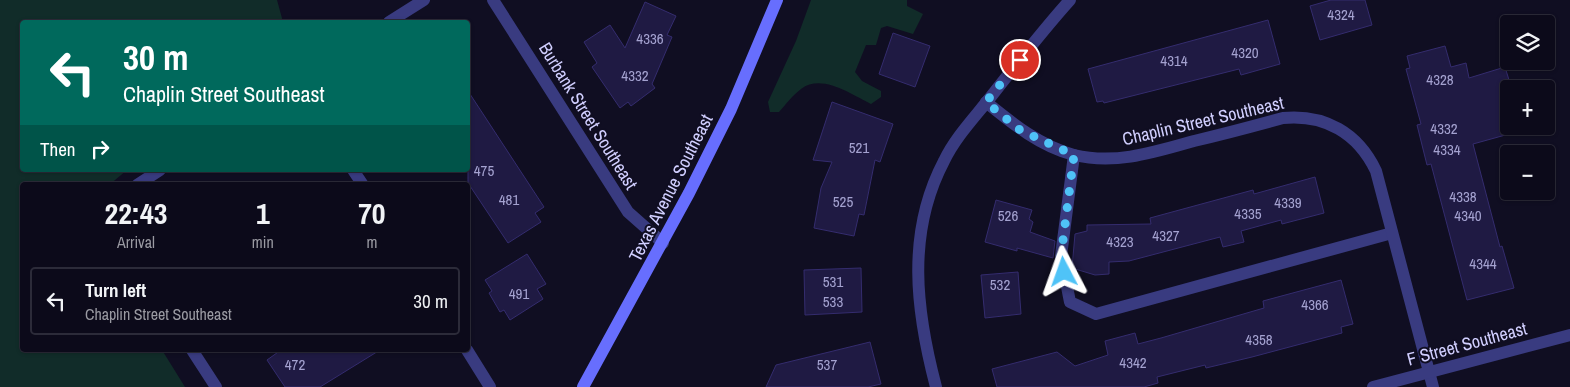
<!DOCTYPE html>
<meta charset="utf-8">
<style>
body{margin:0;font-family:"Archivo Narrow",sans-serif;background:#151323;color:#f1f3f6;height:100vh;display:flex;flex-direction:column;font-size:19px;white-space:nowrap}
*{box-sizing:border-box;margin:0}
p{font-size:16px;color:#9a9aa2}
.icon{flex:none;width:28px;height:28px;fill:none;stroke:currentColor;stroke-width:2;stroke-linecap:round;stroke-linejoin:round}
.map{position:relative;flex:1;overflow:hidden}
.panel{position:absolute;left:20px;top:182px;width:450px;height:170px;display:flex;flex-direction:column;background:#0c0a1a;border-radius:5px;box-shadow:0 1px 4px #0004,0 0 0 1px #2c2b39}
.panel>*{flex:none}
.banner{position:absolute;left:20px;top:20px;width:450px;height:152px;border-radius:5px;box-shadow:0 1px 4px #0004,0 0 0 1px #2c2b39;background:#00695c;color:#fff;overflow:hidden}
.tools{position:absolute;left:1500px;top:15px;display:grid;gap:10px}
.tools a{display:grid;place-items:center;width:55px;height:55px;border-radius:5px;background:#0c0a1a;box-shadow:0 1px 4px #0004,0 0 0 1px #2c2b39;font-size:25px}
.pin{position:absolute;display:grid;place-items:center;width:42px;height:42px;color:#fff;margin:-21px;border:2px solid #fff;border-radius:50%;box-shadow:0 1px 5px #0007}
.me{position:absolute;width:55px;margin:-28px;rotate:356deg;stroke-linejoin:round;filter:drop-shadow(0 0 4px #0008)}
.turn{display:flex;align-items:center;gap:18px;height:105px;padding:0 20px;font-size:22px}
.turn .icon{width:65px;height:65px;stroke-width:2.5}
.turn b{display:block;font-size:35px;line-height:42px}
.then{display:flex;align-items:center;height:48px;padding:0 20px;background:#0003;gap:10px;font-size:19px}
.eta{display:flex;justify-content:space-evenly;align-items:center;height:85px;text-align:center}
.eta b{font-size:30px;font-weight:800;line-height:35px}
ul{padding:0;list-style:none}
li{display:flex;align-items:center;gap:15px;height:68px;margin:0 10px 8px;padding:0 10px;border:2px solid #2c2b39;border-radius:5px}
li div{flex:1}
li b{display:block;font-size:19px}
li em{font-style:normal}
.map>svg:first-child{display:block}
.green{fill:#112c29}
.building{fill:#1f1a43;stroke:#342c6e}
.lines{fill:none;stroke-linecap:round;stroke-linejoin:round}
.lane{stroke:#393b80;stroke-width:12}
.street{stroke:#393b80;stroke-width:12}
.secondary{stroke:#676efe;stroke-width:12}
.route{stroke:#4fc3f7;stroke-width:9;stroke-dasharray:0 16.2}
.labels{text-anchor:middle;stroke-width:4;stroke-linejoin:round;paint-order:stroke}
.number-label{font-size:15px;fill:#a4a2d0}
.street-label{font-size:18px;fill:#d1cfff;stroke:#100e22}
</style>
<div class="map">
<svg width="1570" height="387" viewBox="0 0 1570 387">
<rect width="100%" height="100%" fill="#100e22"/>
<g class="green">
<path d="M0,0H277L283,22H22V170H127L109,185H22V350H162L185,387H0Z"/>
<path d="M811,0H907V6L923,14L913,34L887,26L881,28L876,45H866L855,72L862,81L881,91V97L871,104C852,95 822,73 801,89C793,95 786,104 779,112H770L768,102L796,41Z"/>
</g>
<g class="building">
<path d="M1331,0H1365L1372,25L1320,40L1310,6Z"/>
<path d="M645,2L676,16L667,35L672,37L652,84L655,88L631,106L628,102L620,108L592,67L597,63L584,42L610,25L625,48Z"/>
<path d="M1268,20L1280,64L1241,75L1239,69L1104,103L1103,101L1097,102L1088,69Z"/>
<path d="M893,33L930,46L915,87L879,74Z"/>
<path d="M1445,46L1451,67L1466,63L1469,78L1505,67L1509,80V134L1473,144L1500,247L1502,246L1514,288L1467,300L1431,164L1427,165L1417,125L1421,124L1406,69L1410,68L1407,56Z"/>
<path d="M468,91L544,207L535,213L541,222L508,243L468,183Z"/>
<path d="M832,102L893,124L880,162L875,160L864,215L859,214L854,236L814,228L821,188L832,162L813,160Z"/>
<path d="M1315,177L1324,213L1282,224L1281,220L1241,231L1244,242L1223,247L1220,237L1129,261L1109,262V274L1095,275L1072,268L1075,234L1087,231V225L1151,224L1150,218L1253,190L1254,194Z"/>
<path d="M996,200L1032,210L1029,219L1033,222L1030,232L1055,241L1053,258L1017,248V251L985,242Z"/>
<path d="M527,254L546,284L537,289L543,299L510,320L504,310L500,312L489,293L492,291L485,280Z"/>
<path d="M861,268L862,312L805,315L804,270Z"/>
<path d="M1018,272L1021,314L985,318L981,275Z"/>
<path d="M1341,280L1353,324L1341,327L1342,333L1252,357L1206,368L1205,365L1157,377L1158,383L1144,387H997L992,369L1057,352L1075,366L1108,355L1105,341L1135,333L1138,344L1161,338L1264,308L1263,301Z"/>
<path d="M870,342L881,384L868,387H766L776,365Z"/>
<path d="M281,350H380L320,387H285L267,360Z"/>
</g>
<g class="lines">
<g class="lane">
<path d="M389,22L424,0"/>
<path d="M1074,155L1061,256L1070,302L1096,314L1392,233"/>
<path d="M353,170L363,185"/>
<path d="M137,185L160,170"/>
<path d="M467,350L490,387"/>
</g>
<g class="street">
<path d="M493,0L628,212L663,243"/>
<path d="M986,102C1013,124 1040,146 1074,155C1116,165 1155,152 1194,141C1224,134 1254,126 1283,118C1325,114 1358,133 1376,171L1433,387"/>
<path d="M192,350L216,387"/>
<path d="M936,387C916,311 906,233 944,161C956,136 976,116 993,94C1018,62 1043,30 1070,0"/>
<path d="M1373,387L1570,335"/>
</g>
<path class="secondary" d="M583,387L689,193L731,109L777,0"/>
</g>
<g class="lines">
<path class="route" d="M1020,60L986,102L1020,130L1074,155L1061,256L1064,272"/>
</g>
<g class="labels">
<g class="number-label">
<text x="1341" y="20">4324</text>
<text x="650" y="44">4336</text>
<text x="1245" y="58">4320</text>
<text x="1174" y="66">4314</text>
<text x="635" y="81">4332</text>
<text x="1440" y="85">4328</text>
<text x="1444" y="134">4332</text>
<text x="859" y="153">521</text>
<text x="1447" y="155">4334</text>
<text x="484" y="176">475</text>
<text x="1463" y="202">4338</text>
<text x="509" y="205">481</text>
<text x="843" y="207">525</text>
<text x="1288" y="208">4339</text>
<text x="1248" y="219">4335</text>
<text x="1008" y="221">526</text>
<text x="1468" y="221">4340</text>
<text x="1166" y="241">4327</text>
<text x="1120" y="247">4323</text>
<text x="1483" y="269">4344</text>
<text x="833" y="287">531</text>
<text x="1000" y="290">532</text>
<text x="519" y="299">491</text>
<text x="833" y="307">533</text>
<text x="1315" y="310">4366</text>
<text x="1259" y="345">4358</text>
<text x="1133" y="368">4342</text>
<text x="295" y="370">472</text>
<text x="827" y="370">537</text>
</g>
<g class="street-label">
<text transform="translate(588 116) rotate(58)" y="6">Burbank Street Southeast</text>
<text transform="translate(1203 121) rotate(-13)" y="6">Chaplin Street Southeast</text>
<text transform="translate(671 188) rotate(-63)" y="6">Texas Avenue Southeast</text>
<text transform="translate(1467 344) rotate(-15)" y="6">F Street Southeast</text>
</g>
</g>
</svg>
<div class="tools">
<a><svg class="icon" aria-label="layers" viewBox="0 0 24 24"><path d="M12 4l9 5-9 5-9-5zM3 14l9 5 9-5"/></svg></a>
<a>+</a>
<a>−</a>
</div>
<div class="pin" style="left:1020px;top:60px;background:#d93025"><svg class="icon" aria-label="arrive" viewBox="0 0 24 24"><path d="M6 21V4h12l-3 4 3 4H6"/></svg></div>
<svg class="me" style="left:1064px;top:272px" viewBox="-20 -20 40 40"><path d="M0-17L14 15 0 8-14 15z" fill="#4fc3f7" stroke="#fff" stroke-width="4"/></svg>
<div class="banner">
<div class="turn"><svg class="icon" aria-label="left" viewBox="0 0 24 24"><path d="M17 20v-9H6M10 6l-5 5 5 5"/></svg><div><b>30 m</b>Chaplin Street Southeast</div></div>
<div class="then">Then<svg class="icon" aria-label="right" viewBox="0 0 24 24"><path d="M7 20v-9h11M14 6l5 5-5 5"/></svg></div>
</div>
<section class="panel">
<div class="eta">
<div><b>22:43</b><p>Arrival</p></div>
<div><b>1</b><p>min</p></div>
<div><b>70</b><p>m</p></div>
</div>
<ul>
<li><svg class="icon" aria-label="left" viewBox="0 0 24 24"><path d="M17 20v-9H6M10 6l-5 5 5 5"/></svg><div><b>Turn left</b><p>Chaplin Street Southeast</p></div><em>30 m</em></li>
</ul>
</section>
</div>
